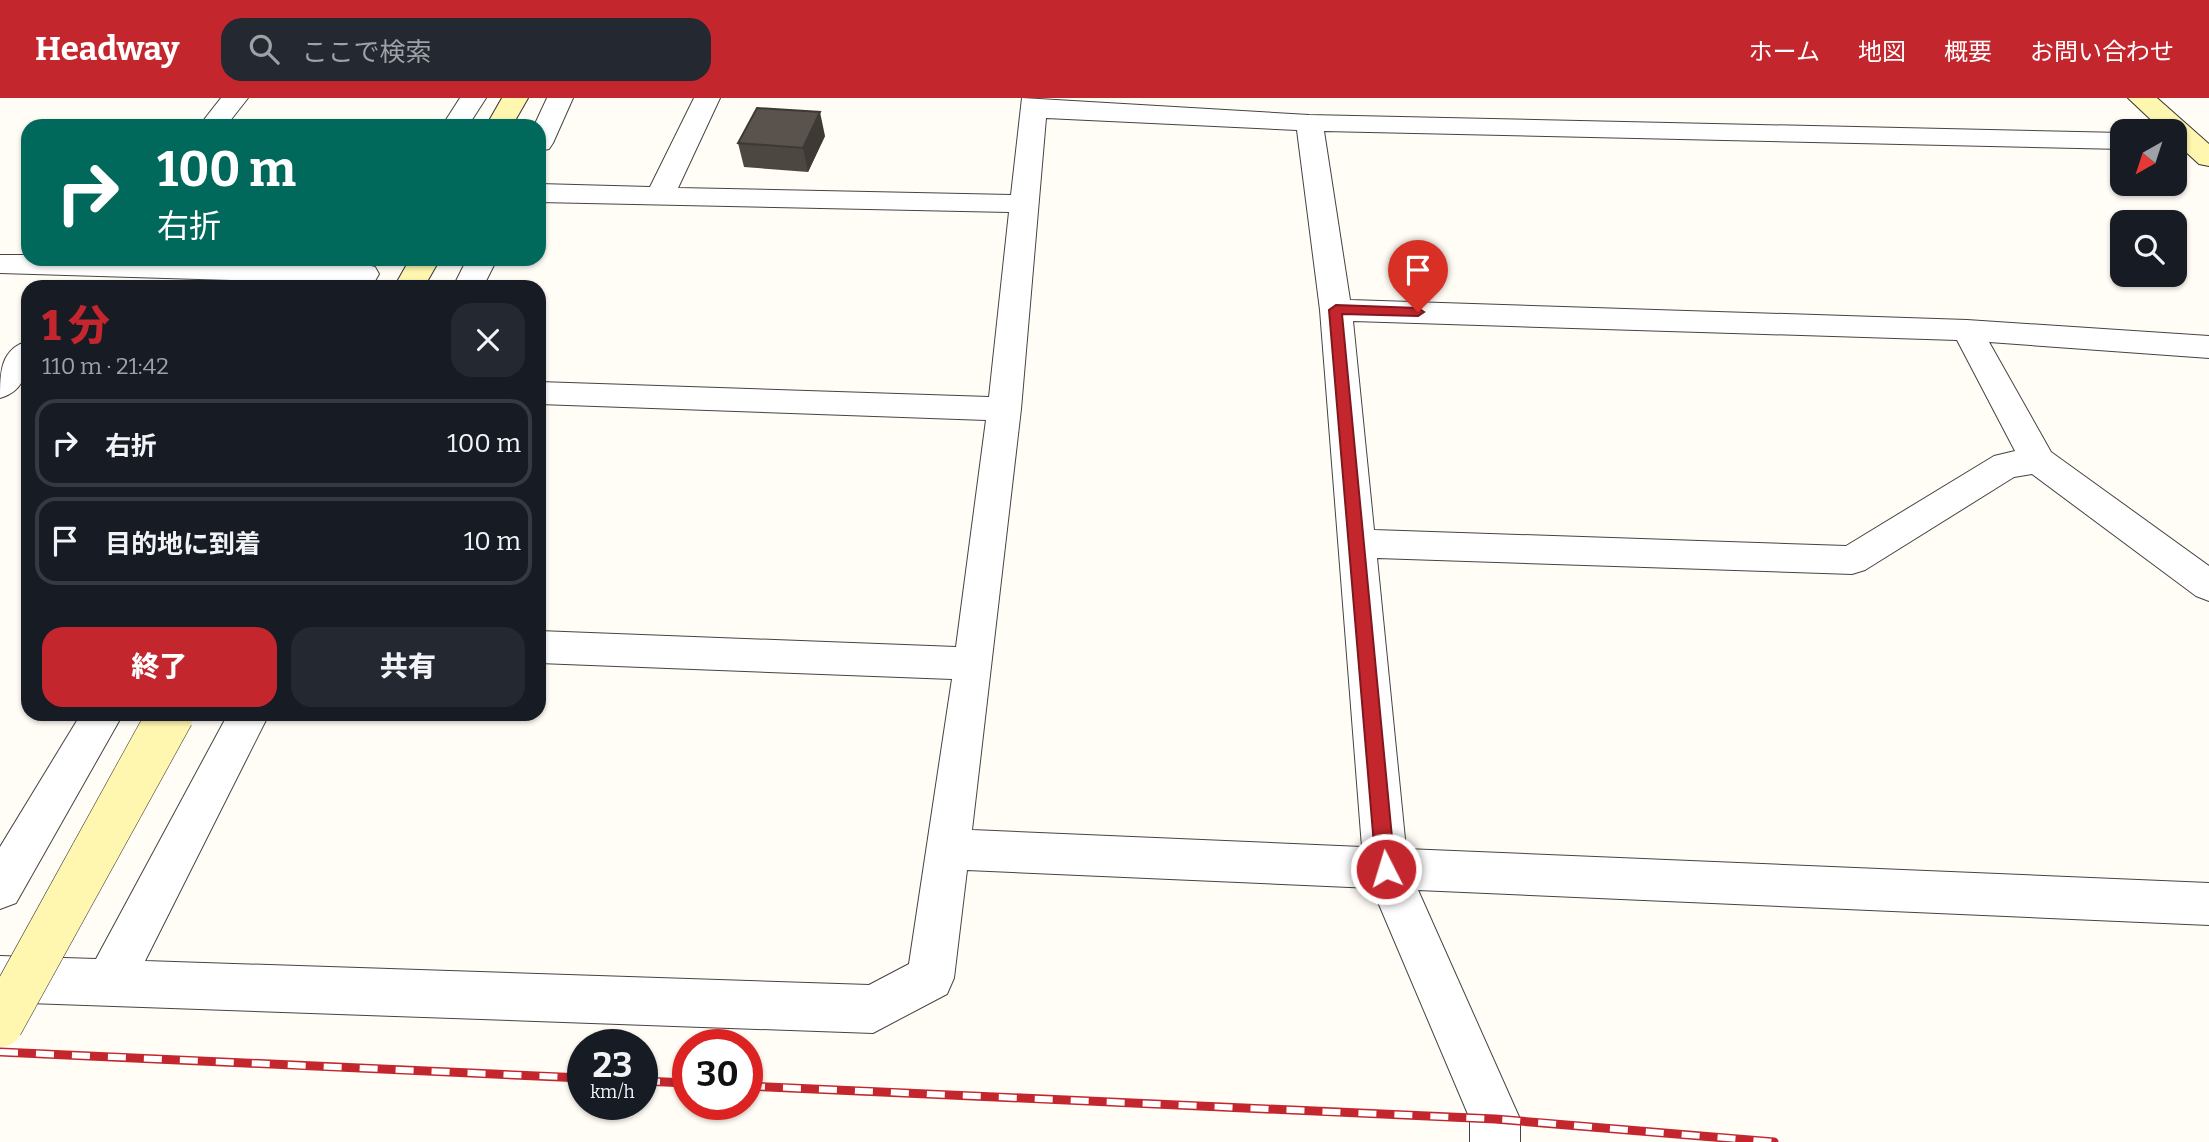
<!DOCTYPE html>
<html lang="ja">
<meta charset="utf-8">
<style>
body{margin:0;font-family:Bitter,"Noto Sans JP",serif;background:#242831;color:#f1f3f6;height:100vh;display:flex;flex-direction:column;font-size:26px;white-space:nowrap}
*{box-sizing:border-box;margin:0}
p{font-size:23px;color:#9ea1a6}
.icon{flex:none;width:38px;height:38px;fill:none;stroke:currentColor;stroke-width:2;stroke-linecap:round;stroke-linejoin:round}
.map{position:relative;flex:1;overflow:hidden}
.side{position:absolute;left:21px;top:182px;width:525px;height:441px;display:flex;flex-direction:column;background:#171b24;border-radius:21px;box-shadow:0 2px 5px #0004}
.side>*{flex:none}
.banner{position:absolute;left:21px;top:21px;width:525px;height:147px;border-radius:21px;box-shadow:0 2px 5px #0004;background:#00695c;color:#fff;overflow:hidden}
.needle{width:46px;rotate:219deg}
.fabs{position:absolute;left:2110px;top:21px;display:grid;gap:14px}
.fabs a{display:grid;place-items:center;width:77px;height:77px;border-radius:14px;background:#171b24;box-shadow:0 2px 5px #0004;font-size:35px}
.speed{position:absolute;left:567px;top:931px;display:flex;gap:14px;font-size:35px;font-weight:700;text-align:center}
.speed>*{display:grid;place-content:center;width:91px;height:91px;border-radius:50%;background:#171b24;box-shadow:0 2px 5px #0004;line-height:1}
.speed small{font-size:18px;font-weight:400}
.speed .limit{border:10px solid #d22;background:#fff;color:#111}
.pin{position:absolute;display:grid;place-items:center;width:60px;height:60px;color:#fff;margin:-72px -30px;border-radius:50% 50% 50% 0;rotate:-45deg;box-shadow:0 0 7px #0007}
.pin .icon{rotate:45deg}
.me{position:absolute;width:77px;margin:-38px;rotate:355deg;stroke-linejoin:round;filter:drop-shadow(0 0 5px #0008)}
.turn{display:flex;align-items:center;gap:24px;height:147px;padding:0 21px;font-size:32px}
.turn .icon{width:91px;height:91px;stroke-width:2.5}
.turn b{display:block;font-size:49px;line-height:60px}
.round{display:grid;place-items:center;flex:none;width:74px;height:74px;border-radius:21px;background:#242831}
.head{display:flex;align-items:center;justify-content:space-between;height:119px;padding:0 21px}
h1{font-size:42px;font-weight:800;line-height:52px;color:#c4262e}
.button{display:flex;gap:14px;margin-top:auto;padding:14px 21px}
.button a{flex:1;height:80px;border-radius:21px;background:#c4262e;color:#fff;font-size:28px;font-weight:800;line-height:80px;text-align:center}
.button a+a{background:#242831;color:#f1f3f6}
ul{padding:0;list-style:none}
li{display:flex;align-items:center;gap:21px;height:88px;margin:0 14px 10px;padding:0 7px;border:4px solid #363941;border-radius:21px}
li div{flex:1}
li b{display:block;font-size:26px}
li em{font-style:normal}
header{display:flex;align-items:center;gap:42px;box-sizing:border-box;height:98px;padding:0 35px;background:#c4262e;color:#fff}
header strong{font-size:33px}
nav{display:flex;gap:38px;margin-inline-start:auto;font-size:24px}
.search{width:490px;height:63px;background:#242831;display:flex;align-items:center;gap:18px;box-sizing:border-box;padding:0 24px;border-radius:21px;color:#9ea1a6;font-size:26px}
.map>svg:first-child{display:block}
.lines{fill:none;stroke-linecap:round;stroke-linejoin:round}
.street-casing{stroke:#444;stroke-width:2}
.secondary-casing{stroke:#333;stroke-width:2}
.street{fill:#fff;fill-rule:evenodd}
.secondary{fill:#fff6b0;fill-rule:evenodd}
.rail-casing{stroke:#c4262e;stroke-width:9}
.rail{stroke:#fff;stroke-width:6;stroke-dasharray:18;stroke-linecap:butt}
.secondary-bridge-casing{stroke:#333;stroke-width:47;stroke-linecap:butt}
.secondary-bridge{stroke:#fff6b0;stroke-width:46}
.wall{fill:#4d4742}
.shaded-wall{fill:#3f3936}
.building{fill:#5a524d;stroke:#3f3936;stroke-width:2}
.route{fill:#c4262e;stroke:#7f191e;stroke-width:2}
</style>
<header>
<strong>Headway</strong>
<div class="search"><svg class="icon" aria-label="search" viewBox="0 0 24 24"><circle cx="10" cy="10" r="6"/><path d="M15 15l6 6"/></svg>ここで検索</div>
<nav><a>ホーム</a><a>地図</a><a>概要</a><a>お問い合わせ</a></nav>
</header>
<div class="map">
<svg width="2209" height="1044" viewBox="0 0 2209 1044">
<rect width="100%" height="100%" fill="#fffdf5"/>
<g class="lines">
<g class="street-casing">
<g id="street">
<path d="M221,0H248L226,28H199Z"/>
<path d="M460,0H486L468,28H442Z"/>
<path d="M547,0H573L553,45L549,51L539,53V28H534Z"/>
<path d="M694,0H720L678,90L1011,97L1022,0L1309,17L2123,35V51L1324,33L1350,202L1967,222L2209,238V260L1989,244L2051,354L2209,468V503L2196,498L2032,376L2014,379L1865,472L1852,476L1377,460L1406,751L2209,785V827L1418,792L1520,1021V1044H1470V1021L1372,790L967,772L954,880L947,896L873,935L0,904V858L96,861L228,616H269L145,863L869,887L909,866L952,581L539,565V533L956,549L986,322L539,306V284L989,299L1009,114L539,104V86L650,89ZM1046,20L1297,32L1320,212L1362,749L972,732L1021,311ZM1353,223L1957,242L2015,353L1994,358L1846,448L1374,432Z"/>
<path d="M0,157H28V161L364,166L375,169L379,176L375,183L364,186L0,175Z"/>
<path d="M467,161H497L483,189H453Z"/>
<path d="M28,243C28,268 28,292 0,300C0,275 0,251 28,243Z"/>
<path d="M81,616H123L16,805L0,811V749Z"/>
</g>
</g>
<g class="secondary-casing">
<g id="secondary">
<path d="M502,0H528L512,28H486Z"/>
<path d="M2128,0H2157L2209,46V68L2199,66L2175,44V33H2163Z"/>
<path d="M410,161H440L424,189H394Z"/>
</g>
</g>
<use href="#street" class="street"/>
<use href="#secondary" class="secondary"/>
<g class="rail-casing">
<g id="rail">
<path d="M0,954L583,980"/>
<path d="M642,983L688,985"/>
<path d="M747,988L1495,1021L1774,1044"/>
</g>
</g>
<use href="#rail" class="rail"/>
<g class="secondary-bridge-casing">
<path id="secondary-bridge" d="M0,926L171,616"/>
</g>
<use href="#secondary-bridge" class="secondary-bridge"/>
</g>
<path class="wall" d="M825,38L808,74L744,69L738,45Z"/>
<path class="shaded-wall" d="M820,14L825,38L808,74L803,50Z"/>
<path class="building" d="M757,10L820,14L803,50L738,45Z"/>
<path class="route" d="M1336,207L1418,210L1424,214L1418,218L1342,216L1395,771L1392,777L1386,780L1379,777L1376,771L1329,212Z"/>
</svg>
<div class="fabs">
<a><svg class="needle" viewBox="-14 -14 28 28"><path d="M0-13l5 13h-10z" fill="#e53935"/><path d="M0 13l5-13h-10z" fill="#9ea1a6"/></svg></a>
<a><svg class="icon" aria-label="search" viewBox="0 0 24 24"><circle cx="10" cy="10" r="6"/><path d="M15 15l6 6"/></svg></a>
</div>
<div class="speed"><div>23<small>km/h</small></div><div class="limit">30</div></div>
<div class="pin" style="left:1418px;top:214px;background:#d93025"><svg class="icon" aria-label="arrive" viewBox="0 0 24 24"><path d="M6 21V4h12l-3 4 3 4H6"/></svg></div>
<svg class="me" style="left:1386px;top:771px" viewBox="-20 -20 40 40"><circle r="17" fill="#c4262e" stroke="#fff" stroke-width="3"/><path d="M0-11L8 9 0 5-8 9z" fill="#fff"/></svg>
<div class="banner">
<div class="turn"><svg class="icon" aria-label="right" viewBox="0 0 24 24"><path d="M7 20v-9h11M14 6l5 5-5 5"/></svg><div><b>100 m</b>右折</div></div>
</div>
<section class="side">
<div class="head"><div><h1>1 分</h1><p>110 m · 21:42</p></div><a class="round"><svg class="icon" aria-label="close" viewBox="0 0 24 24"><path d="M6 6l12 12M18 6L6 18"/></svg></a></div>
<ul>
<li><svg class="icon" aria-label="right" viewBox="0 0 24 24"><path d="M7 20v-9h11M14 6l5 5-5 5"/></svg><div><b>右折</b></div><em>100 m</em></li>
<li><svg class="icon" aria-label="arrive" viewBox="0 0 24 24"><path d="M6 21V4h12l-3 4 3 4H6"/></svg><div><b>目的地に到着</b></div><em>10 m</em></li>
</ul>
<div class="button"><a>終了</a><a>共有</a></div>
</section>
</div>
